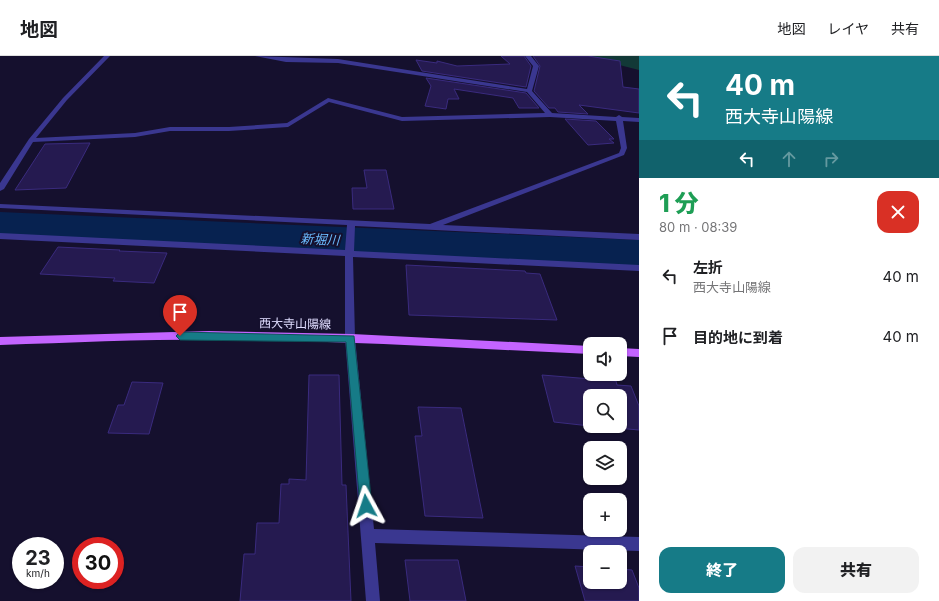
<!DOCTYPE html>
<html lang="ja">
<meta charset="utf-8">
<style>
body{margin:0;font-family:Inter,"Noto Sans JP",sans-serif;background:#f2f2f2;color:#202124;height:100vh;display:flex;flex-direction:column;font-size:15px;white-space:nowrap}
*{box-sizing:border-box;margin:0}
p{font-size:13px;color:#757577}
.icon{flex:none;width:22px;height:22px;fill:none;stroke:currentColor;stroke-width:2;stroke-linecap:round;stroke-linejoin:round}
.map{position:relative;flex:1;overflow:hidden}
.side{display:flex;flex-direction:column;background:#fff;width:300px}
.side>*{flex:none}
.hud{background:#167b87;color:#fff;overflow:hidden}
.fabs{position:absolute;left:583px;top:281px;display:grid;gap:8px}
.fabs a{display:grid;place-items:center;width:44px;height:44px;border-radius:8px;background:#fff;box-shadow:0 1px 3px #0004;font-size:20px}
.speed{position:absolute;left:12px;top:481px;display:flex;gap:8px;font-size:20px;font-weight:700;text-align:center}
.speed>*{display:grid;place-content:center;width:52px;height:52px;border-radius:50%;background:#fff;box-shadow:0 1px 3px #0004;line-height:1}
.speed small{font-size:10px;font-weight:400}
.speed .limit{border:6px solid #d22;background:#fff;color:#111}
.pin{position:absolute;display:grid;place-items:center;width:34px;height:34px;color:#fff;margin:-41px -17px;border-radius:50% 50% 50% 0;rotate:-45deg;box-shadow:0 0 4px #0007}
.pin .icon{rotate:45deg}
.me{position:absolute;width:44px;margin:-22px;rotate:355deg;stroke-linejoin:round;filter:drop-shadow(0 0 3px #0008)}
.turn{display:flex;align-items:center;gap:14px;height:84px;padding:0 20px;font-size:18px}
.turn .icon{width:52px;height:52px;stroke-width:2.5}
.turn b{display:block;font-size:28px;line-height:34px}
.lanes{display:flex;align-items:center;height:38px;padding:0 20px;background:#0003;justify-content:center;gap:20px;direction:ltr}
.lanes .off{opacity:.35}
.round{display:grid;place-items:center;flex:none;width:42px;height:42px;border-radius:12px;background:#f2f2f2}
.overview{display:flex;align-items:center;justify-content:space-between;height:68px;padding:0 20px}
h1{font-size:24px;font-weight:800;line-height:30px;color:#1e9e55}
.cta{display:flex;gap:8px;margin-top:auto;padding:8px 20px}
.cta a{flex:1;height:46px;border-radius:12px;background:#167b87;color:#fff;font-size:16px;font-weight:800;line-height:46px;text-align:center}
.cta a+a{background:#f2f2f2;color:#202124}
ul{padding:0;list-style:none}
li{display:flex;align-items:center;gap:12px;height:60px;padding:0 20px}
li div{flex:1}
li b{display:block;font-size:15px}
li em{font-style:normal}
header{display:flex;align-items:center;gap:24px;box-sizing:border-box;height:56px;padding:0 20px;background:#fff;border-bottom:1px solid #e0e0e0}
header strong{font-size:19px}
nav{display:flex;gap:22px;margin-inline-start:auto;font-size:14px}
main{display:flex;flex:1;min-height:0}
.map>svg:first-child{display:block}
.green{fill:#123937}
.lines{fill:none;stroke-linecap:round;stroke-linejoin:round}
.river{fill:#072250;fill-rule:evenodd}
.building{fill:#251a50;stroke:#3a2b7e}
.street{fill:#3a3790;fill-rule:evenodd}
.primary{fill:#c364ff;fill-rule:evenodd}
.route{fill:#167b87;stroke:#0e5058}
.labels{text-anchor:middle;stroke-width:4;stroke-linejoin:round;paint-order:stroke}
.street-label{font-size:12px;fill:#e0ddff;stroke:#15102e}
.water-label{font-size:13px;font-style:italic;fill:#6bbcff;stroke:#15102e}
</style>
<header>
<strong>地図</strong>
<nav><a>地図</a><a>レイヤ</a><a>共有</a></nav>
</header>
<main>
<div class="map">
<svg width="639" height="545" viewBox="0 0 639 545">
<rect width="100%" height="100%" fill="#15102e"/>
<path class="green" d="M584,0H639V14Z"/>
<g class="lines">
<path class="river" d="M0,156L639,184V212L0,180Z"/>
</g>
<g class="building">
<path d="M501,0H524L531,10L526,31L422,15L416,4L437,7V5L457,10L510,8Z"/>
<path d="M533,0H588L620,5L623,31L639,33V57L579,49L588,58L558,56L555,52H549L534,35L540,10Z"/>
<path d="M426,22L526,37L539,52H519L513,42L454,33L459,43H448L446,53L425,50L431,30Z"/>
<path d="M565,63L596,65L614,83H609L614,87L588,89Z"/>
<path d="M90,87L66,132L15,134L45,88Z"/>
<path d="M364,114H386L394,153H353L352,132H367Z"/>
<path d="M58,191L120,194L119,195L167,197L154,227L113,225L115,222L40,218Z"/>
<path d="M406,209L525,215L526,217L540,218L557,264L409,259Z"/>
<path d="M309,319H339L342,429H346L351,545H240L244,498H255L257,467H279L281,428H289V423L306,424Z"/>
<path d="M542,319L616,325L617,329L631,330L639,350V374L594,370H620V340H590V370L554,366Z"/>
<path d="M132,326L163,327L149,378L108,377L118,349H124Z"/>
<path d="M418,351L461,352L483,462L425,460L415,380H422Z"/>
<path d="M405,504H458L466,545H410Z"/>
<path d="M575,510L590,511V526H620V513L632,514L639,532V545H585Z"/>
</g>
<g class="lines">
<path class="street" d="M104,0H110L67,44L36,82L135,77L170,71H229L287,67L328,42L402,61L545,57L527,36L338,7L286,6L255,0L338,3L527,33L533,10L525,0H531L539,10L532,35L552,57L616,61L619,59L622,61L639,62V66L623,65L627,92L624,99L443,169L639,178V184L355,170L354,195L639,209V215L353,201L355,282L374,473L639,481V495L375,487L380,545H366L345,282V200L0,183V177L345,194L347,169L0,152V148L430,168L619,97L621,92L616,65L550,61L402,65L329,46L288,71L229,75H170L135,81L33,86L4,133L0,135V127L29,83L63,42Z"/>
<g class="primary">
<path d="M209,275L352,278L590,290V298C479,293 368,286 257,284C172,282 86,286 0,289V281Z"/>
<path d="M620,292L639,293V301L620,300Z"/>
</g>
</g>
<path class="route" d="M180,276L354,280L372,450L370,454L366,456L361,454L360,450L346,286L180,284L176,280Z"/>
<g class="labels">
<g class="street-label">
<text transform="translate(295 268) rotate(1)" y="4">西大寺山陽線</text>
</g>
<g class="water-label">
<text transform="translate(320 183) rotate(3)" y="5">新堀川</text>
</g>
</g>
</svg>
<div class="fabs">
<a><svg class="icon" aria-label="sound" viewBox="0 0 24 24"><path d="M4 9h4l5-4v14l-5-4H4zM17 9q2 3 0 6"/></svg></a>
<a><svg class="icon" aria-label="search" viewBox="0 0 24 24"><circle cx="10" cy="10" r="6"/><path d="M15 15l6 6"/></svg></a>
<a><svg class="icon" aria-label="layers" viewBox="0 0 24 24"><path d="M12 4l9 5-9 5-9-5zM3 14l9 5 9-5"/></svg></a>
<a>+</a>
<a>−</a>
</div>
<div class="speed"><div>23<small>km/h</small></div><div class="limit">30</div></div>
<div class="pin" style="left:180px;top:280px;background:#d93025"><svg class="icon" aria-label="arrive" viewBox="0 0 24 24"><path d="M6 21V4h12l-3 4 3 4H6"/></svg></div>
<svg class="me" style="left:366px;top:450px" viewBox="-20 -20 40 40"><path d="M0-17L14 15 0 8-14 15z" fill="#167b87" stroke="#fff" stroke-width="4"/></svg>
</div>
<section class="side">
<div class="hud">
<div class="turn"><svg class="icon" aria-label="left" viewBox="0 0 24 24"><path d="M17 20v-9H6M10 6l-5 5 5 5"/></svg><div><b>40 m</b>西大寺山陽線</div></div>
<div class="lanes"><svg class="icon" aria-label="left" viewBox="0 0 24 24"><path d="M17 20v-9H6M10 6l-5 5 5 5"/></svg><svg class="icon off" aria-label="ahead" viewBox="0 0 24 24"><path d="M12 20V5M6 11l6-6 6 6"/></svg><svg class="icon off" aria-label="right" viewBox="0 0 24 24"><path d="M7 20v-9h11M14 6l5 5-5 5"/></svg></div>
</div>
<div class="overview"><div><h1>1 分</h1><p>80 m · 08:39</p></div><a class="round" style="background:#d93025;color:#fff"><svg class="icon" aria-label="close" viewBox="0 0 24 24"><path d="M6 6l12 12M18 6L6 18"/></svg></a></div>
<ul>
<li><svg class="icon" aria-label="left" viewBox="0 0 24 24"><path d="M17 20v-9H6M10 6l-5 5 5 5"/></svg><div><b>左折</b><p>西大寺山陽線</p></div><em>40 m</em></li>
<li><svg class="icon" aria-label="arrive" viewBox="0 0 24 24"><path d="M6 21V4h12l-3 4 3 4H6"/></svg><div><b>目的地に到着</b></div><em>40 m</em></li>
</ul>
<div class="cta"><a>終了</a><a>共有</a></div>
</section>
</main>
